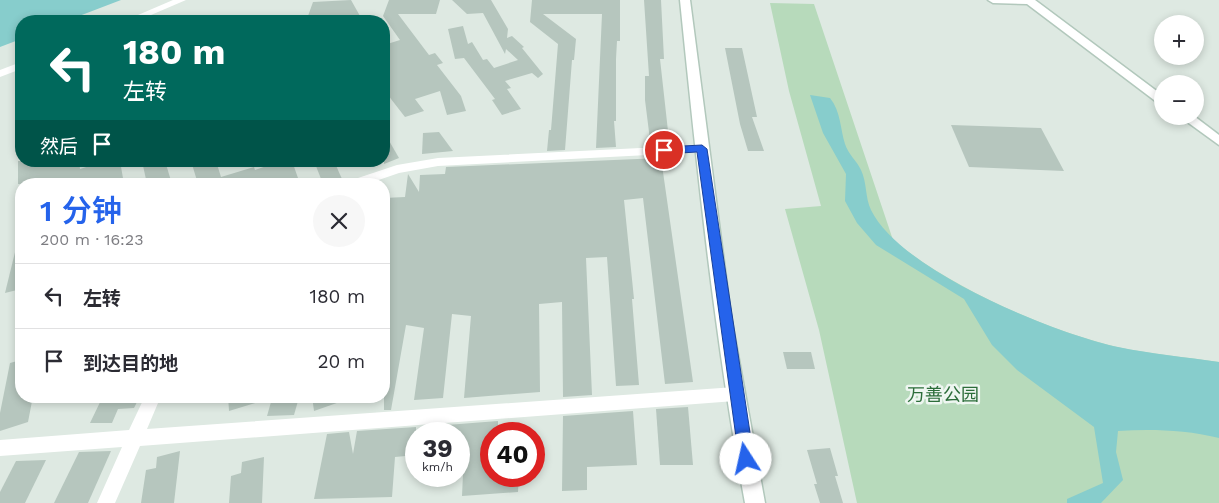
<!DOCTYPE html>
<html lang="zh">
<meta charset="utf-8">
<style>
body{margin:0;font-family:"Work Sans","Noto Sans SC",sans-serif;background:#f7f7f7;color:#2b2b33;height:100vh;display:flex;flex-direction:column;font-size:19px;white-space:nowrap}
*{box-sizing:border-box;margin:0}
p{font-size:16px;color:#7c7c81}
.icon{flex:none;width:28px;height:28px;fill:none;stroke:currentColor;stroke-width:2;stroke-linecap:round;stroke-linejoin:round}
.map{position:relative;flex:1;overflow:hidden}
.side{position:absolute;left:15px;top:178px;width:375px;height:225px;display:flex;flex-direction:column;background:#fff;border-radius:20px;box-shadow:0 2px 8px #0003}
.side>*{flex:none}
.guide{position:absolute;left:15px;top:15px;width:375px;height:152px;border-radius:20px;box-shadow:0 2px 8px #0003;background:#00695c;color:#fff;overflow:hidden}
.tools{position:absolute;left:1154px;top:15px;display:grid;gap:10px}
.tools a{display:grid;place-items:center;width:50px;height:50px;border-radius:50%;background:#fff;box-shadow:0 2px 8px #0003;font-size:25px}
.speed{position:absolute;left:405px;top:422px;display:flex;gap:10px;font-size:25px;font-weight:700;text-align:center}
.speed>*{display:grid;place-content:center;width:65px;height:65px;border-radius:50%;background:#fff;box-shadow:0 2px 8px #0003;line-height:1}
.speed small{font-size:12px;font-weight:400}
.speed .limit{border:8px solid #d22;background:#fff;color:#111}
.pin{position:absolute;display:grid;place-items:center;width:42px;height:42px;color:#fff;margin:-21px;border:2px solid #fff;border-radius:50%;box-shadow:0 1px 5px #0007}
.me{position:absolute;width:55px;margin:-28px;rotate:350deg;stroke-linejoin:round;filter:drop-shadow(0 0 4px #0008)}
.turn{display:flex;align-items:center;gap:18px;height:105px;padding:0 25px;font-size:22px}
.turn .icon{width:65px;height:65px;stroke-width:2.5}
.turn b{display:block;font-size:35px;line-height:42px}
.then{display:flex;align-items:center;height:48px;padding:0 25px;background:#0003;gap:10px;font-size:19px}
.round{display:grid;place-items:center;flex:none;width:52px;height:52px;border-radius:26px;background:#f7f7f7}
.head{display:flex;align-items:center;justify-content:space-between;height:85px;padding:0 25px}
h1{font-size:30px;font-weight:600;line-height:38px;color:#2563eb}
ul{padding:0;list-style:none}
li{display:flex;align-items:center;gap:15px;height:65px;padding:0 25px;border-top:1px solid #e1e1e2}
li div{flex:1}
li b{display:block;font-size:19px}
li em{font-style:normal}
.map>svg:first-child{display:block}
.green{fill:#b7dabb}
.water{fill:#87cdcc}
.building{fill:#b6c6be}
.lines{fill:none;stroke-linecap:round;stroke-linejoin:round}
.secondary-casing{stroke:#b2c8bc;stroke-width:3}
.street{fill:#fff;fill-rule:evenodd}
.secondary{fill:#fff;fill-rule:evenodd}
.route{fill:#2563eb;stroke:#184099}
.labels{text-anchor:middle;stroke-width:5;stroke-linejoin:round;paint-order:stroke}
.park-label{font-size:18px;fill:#2c6d3a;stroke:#eef6f1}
</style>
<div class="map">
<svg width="1219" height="503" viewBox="0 0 1219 503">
<rect width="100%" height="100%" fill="#dee9e2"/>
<path class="green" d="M770,3L814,4L893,240C950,287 1045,330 1117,347C1150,354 1185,357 1219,362V503H857L819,330L785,209L821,206L789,91Z"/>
<g class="water">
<path d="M0,0H121L66,21H21V39L0,47Z"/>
<path d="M810,95L830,98C841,112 840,128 845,144C848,154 857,161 861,170C867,182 865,198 871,210C901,271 1053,333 1118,347C1151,354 1186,357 1219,362V438C1185,430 1153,429 1118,431L1116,452L1123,480L1101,503H1067V499L1103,483L1094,427L1017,370L992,345L964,299L876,245L857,223L845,201L846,174L823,133Z"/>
</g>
<g class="building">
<path d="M351,0L360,16H308L313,2Z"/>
<path d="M389,0H440L436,14H398L429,55L435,53L443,63L437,65L461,96L466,111L447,115L440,91L415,99L424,111L405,117L391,99L384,88V45L400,40L383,16Z"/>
<path d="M452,0H491L508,29L507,38L512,36L524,47L522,48L543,74L538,78L532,73L505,81L511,88L507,89L521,109L502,115L492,100L495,99L464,58L455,59L448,29L463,26L468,44L472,42L483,60L487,59L494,68L518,60L506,49L505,54L483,13L467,14Z"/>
<path d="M532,0H620V41H617L616,59V121H614L616,147L596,148L602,14H543L576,39L574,60H572L565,150L547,151L549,130H551L558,44L530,22Z"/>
<path d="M644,0H661L664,59H660L669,140H650L645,100V76H649Z"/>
<path d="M725,48H742L757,117H752L764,151H748L740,124Z"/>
<path d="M951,125L1041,128L1064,171L969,167Z"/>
<path d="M384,132L399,158L384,164Z"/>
<path d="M439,132L453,151L422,154L423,133Z"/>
<path d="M661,158L693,382L665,384L643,198L624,200L634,299H632L639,385L616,386L607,257L586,258L592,395L563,397L562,302L539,304L540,392L464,398L471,316L452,314L443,398L414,400L424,328L406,325L391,410H384V294L389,264H384V198L405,197L408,174L419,192L420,175L445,174L446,167Z"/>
<path d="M18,161H79L80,169L105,161H120L124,184H18Z"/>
<path d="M142,161H165L172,184H147Z"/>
<path d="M191,161H216L221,177L254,167L255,170L281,161H292L298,178L282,184H198Z"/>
<path d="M314,161H334L342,179L323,184Z"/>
<path d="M17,244L21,245V289L5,293Z"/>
<path d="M783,352H811L815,369H787Z"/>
<path d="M21,360V396H33L28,422L0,431V413L10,363Z"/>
<path d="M103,396H140L134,408L118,409L112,423H90Z"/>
<path d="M228,396H268V399L229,411Z"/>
<path d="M312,396H351V398L314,411Z"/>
<path d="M298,401L294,415L267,416L271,402Z"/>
<path d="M688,407L693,465H660L656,409Z"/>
<path d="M633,411L637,465L587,467V490L562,491L563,416Z"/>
<path d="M498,421V434H491V476H519L518,492L462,496L464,452H459V434H422L421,427Z"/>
<path d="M416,427V455L395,457L392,497L314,499L327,434L349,432L353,454L357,431Z"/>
<path d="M830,448L838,476H835L843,503H820L814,484H817L807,450Z"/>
<path d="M111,451L88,503H54L79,452Z"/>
<path d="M180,451L174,503H141L146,470L156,468L157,457Z"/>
<path d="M264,457L262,503H229L231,476L241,473L242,462Z"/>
<path d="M46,460L25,503H0V492L16,461Z"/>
</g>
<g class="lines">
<g class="secondary-casing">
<g id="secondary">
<path d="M680,0H690L731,316L765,503H745C714,336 697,168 680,0Z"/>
<path d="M988,0H1035L1162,95V104L1158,103L1027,4L993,3Z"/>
<path d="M1179,116H1194L1219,135V145Z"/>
</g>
</g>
<g class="street">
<path d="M173,0H186L137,21H124Z"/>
<path d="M21,62V69L0,77V70Z"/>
<path d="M702,145L706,146L708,149L706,152L438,166L399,173L367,184H347L349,181L397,165L438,158Z"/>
<path d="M735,387L741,389L743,394L741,399L735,401L140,446L115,503H97L122,447L0,456V440L129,430L145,396H161L147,429Z"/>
</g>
<use href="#secondary" class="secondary"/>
</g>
<path class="route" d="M702,145L707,149L754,459L751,463L746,466L741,463L739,459L697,152L664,154L659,150L664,147Z"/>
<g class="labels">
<g class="park-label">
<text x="943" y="401">万善公园</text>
</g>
</g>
</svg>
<div class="tools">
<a>+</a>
<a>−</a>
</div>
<div class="speed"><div>39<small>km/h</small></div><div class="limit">40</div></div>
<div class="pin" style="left:664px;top:150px;background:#d93025"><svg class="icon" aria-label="arrive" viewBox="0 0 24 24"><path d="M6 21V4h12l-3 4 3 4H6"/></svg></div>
<svg class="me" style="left:746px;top:459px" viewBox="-20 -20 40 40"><circle r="19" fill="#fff"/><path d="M0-13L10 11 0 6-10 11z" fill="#2563eb"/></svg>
<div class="guide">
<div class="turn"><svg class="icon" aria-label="left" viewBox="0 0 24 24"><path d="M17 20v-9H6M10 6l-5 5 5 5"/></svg><div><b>180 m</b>左转</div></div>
<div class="then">然后<svg class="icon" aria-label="arrive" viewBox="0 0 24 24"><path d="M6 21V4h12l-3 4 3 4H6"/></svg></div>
</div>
<section class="side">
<div class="head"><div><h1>1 分钟</h1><p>200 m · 16:23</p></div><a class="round"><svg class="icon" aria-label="close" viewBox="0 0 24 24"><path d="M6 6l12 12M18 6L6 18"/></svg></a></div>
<ul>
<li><svg class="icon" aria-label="left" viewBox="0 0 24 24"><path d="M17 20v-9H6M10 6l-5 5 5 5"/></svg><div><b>左转</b></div><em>180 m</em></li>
<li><svg class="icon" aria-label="arrive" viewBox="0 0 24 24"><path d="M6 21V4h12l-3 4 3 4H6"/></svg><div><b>到达目的地</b></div><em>20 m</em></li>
</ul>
</section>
</div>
